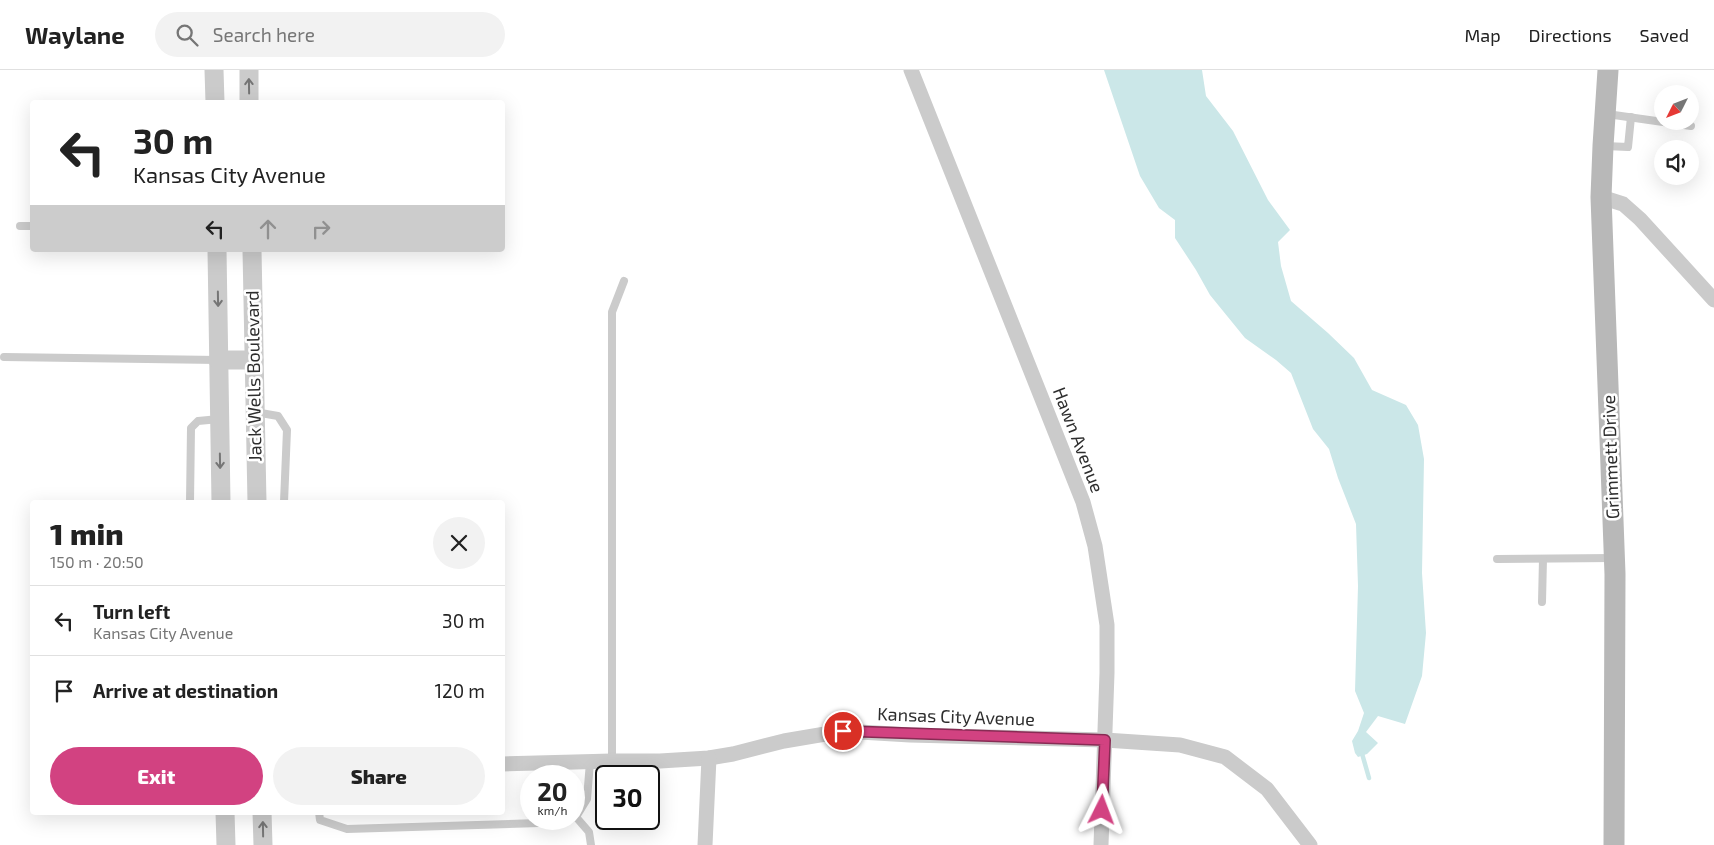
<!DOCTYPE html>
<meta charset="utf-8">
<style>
body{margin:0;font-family:"Exo 2",sans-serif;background:#f2f2f2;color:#222;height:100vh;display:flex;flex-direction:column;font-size:19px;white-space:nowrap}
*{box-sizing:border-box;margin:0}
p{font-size:16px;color:#767676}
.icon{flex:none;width:28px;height:28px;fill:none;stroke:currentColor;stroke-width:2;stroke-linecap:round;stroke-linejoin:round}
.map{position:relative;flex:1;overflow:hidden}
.details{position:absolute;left:30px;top:430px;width:475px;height:315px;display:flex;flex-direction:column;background:#fff;border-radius:5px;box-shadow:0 5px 20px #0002}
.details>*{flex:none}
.guide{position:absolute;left:30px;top:30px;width:475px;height:152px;border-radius:5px;box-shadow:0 5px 20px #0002;background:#fff;color:#222;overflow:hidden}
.needle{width:32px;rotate:228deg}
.tools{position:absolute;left:1654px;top:15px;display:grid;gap:10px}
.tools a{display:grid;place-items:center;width:45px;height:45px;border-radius:50%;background:#fff;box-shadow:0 5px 20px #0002;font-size:25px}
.speed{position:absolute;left:520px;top:695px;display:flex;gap:10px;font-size:25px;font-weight:700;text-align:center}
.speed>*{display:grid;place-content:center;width:65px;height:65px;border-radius:50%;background:#fff;box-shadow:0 5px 20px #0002;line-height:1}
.speed small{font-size:12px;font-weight:400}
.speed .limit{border:2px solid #111;border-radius:8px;background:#fff;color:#111}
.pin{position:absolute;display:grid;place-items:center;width:42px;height:42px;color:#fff;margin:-21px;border:2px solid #fff;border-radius:50%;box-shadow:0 1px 5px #0007}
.me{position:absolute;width:55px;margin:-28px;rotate:3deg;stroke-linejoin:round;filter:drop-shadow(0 0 4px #0008)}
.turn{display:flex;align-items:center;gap:18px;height:105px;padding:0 20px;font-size:22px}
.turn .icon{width:65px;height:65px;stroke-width:2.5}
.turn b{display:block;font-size:35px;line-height:42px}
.lanes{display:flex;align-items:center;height:48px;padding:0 20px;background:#0003;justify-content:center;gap:25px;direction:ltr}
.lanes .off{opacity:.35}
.round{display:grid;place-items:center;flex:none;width:52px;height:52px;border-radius:26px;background:#f2f2f2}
.overview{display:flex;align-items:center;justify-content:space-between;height:85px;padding:0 20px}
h1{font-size:30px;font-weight:800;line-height:38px}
.primary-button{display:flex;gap:10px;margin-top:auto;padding:10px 20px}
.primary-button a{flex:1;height:58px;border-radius:30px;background:#d24281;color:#fff;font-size:20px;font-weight:800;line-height:58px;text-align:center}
.primary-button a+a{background:#f2f2f2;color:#222}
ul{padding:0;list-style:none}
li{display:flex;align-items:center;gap:15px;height:70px;padding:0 20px;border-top:1px solid #e0e0e0}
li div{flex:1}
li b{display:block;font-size:19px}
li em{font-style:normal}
header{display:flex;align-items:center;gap:30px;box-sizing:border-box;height:70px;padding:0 25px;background:#fff;border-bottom:1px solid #e0e0e0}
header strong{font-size:24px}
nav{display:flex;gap:28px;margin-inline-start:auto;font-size:18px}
.search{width:350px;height:45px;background:#f2f2f2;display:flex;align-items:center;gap:12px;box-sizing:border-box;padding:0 18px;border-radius:28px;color:#767676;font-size:19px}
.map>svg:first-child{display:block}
.water{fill:#cbe7e8}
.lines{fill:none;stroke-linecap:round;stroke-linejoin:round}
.stream{stroke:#cbe7e8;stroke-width:4.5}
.service{stroke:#cbcbcb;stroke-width:8}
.minor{stroke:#cbcbcb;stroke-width:15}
.tertiary{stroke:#cbcbcb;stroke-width:19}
.secondary{stroke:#b8b8b8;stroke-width:21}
.oneway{stroke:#757575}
.route-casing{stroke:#882b54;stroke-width:12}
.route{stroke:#d24281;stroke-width:9}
.labels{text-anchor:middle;stroke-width:5;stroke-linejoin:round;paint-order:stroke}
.street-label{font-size:18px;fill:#2e2e2e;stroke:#fff}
</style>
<header>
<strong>Waylane</strong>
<div class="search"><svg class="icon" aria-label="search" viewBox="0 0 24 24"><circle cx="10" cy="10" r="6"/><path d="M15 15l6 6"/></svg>Search here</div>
<nav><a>Map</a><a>Directions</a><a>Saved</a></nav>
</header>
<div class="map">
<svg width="1714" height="775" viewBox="0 0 1714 775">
<rect width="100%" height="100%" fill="#fff"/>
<path class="water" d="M1104,0H1202L1206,26L1233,61L1268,130L1290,160L1278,172L1281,196L1291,231L1328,263L1354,288L1372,320L1406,335L1418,355L1424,389L1422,503L1426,563L1422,606L1405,654L1378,646L1366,662L1378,673L1367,684L1358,687L1355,683L1352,671L1358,661L1364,643L1355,621L1358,516L1356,454L1338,408L1329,379L1313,359L1291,303L1276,290L1245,268L1210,225L1196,200L1175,168V150L1159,138L1140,106Z"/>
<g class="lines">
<path class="stream" d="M1361,680L1369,708"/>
<g class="service">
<path d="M1607,44L1691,56"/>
<path d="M1605,76L1628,77L1631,47"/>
<path d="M20,156H32"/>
<path d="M4,287L218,290"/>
<path d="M255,342L278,346L287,360L284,432"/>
<path d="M190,432L191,358L198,351L219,349"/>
<path d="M1497,489L1613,488"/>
<path d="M1542,532L1543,489"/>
<path d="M612,691V242L624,211"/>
<path d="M319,742L320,750L347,759L539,753L564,749"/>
<path d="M574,747H576L587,729L590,692"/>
<path d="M576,747L589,762L591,775"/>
</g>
<g class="minor">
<path d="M911,0L1083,432L1095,476L1107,555V603L1101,775"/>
<path d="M1601,127L1623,134L1640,149L1714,230"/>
<path d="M502,694L612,691H660L709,688L733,684L784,671L843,661L910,665L1105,670L1180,675L1225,687L1267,719L1310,775"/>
<path d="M705,775L709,688"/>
</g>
<g class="tertiary">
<path d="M214,0L215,32"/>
<path d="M249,0V32"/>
<path d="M217,180L221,432"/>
<path d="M252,180L257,432"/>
<path d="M218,290H254"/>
<path d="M225,742L226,775"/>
<path d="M262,742L263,775"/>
</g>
<path class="secondary" d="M1608,0L1603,76L1601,127L1615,504L1614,775"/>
</g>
<defs><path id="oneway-shaft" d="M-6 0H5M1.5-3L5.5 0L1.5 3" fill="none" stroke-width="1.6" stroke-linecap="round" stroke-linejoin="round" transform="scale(1.25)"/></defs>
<g class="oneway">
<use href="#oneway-shaft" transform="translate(249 16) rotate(-91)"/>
<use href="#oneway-shaft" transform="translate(218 229) rotate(89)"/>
<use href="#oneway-shaft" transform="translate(220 391) rotate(89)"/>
<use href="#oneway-shaft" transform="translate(263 759) rotate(-91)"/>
</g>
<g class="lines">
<g class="route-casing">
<path id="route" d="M843,661L1105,670L1102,740"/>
</g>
<use href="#route" class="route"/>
</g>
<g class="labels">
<g class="street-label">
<text transform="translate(254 306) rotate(-91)" y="6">Jack Wells Boulevard</text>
<text transform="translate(1078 370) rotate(69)" y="6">Hawn Avenue</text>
<text transform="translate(1611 387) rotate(-92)" y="6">Grimmett Drive</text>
<text transform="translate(956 647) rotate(2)" y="6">Kansas City Avenue</text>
</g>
</g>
</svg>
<div class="tools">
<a><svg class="needle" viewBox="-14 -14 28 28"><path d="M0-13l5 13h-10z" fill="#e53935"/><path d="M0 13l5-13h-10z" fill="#767676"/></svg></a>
<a><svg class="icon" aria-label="sound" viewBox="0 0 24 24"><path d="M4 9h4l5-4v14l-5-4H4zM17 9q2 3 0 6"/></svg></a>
</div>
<div class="speed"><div>20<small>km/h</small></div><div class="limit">30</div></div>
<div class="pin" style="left:843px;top:661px;background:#d93025"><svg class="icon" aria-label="arrive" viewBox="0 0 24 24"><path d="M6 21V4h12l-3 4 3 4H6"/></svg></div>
<svg class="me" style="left:1102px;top:740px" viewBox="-20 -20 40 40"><path d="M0-17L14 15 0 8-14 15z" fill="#d24281" stroke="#fff" stroke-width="4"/></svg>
<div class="guide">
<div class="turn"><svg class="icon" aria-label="left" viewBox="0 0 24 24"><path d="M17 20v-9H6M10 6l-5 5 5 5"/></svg><div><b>30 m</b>Kansas City Avenue</div></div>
<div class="lanes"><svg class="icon" aria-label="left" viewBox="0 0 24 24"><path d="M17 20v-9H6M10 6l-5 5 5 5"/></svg><svg class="icon off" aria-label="ahead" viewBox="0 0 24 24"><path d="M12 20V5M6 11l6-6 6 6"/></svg><svg class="icon off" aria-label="right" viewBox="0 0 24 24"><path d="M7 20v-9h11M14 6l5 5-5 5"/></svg></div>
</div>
<section class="details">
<div class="overview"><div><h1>1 min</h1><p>150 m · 20:50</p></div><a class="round"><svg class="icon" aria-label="close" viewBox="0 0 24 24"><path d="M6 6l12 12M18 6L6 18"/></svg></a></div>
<ul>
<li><svg class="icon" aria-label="left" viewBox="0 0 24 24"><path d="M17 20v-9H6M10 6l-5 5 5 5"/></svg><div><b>Turn left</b><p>Kansas City Avenue</p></div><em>30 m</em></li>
<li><svg class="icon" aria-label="arrive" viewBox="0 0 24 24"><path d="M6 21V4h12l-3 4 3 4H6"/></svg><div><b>Arrive at destination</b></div><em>120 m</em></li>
</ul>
<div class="primary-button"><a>Exit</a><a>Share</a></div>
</section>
</div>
